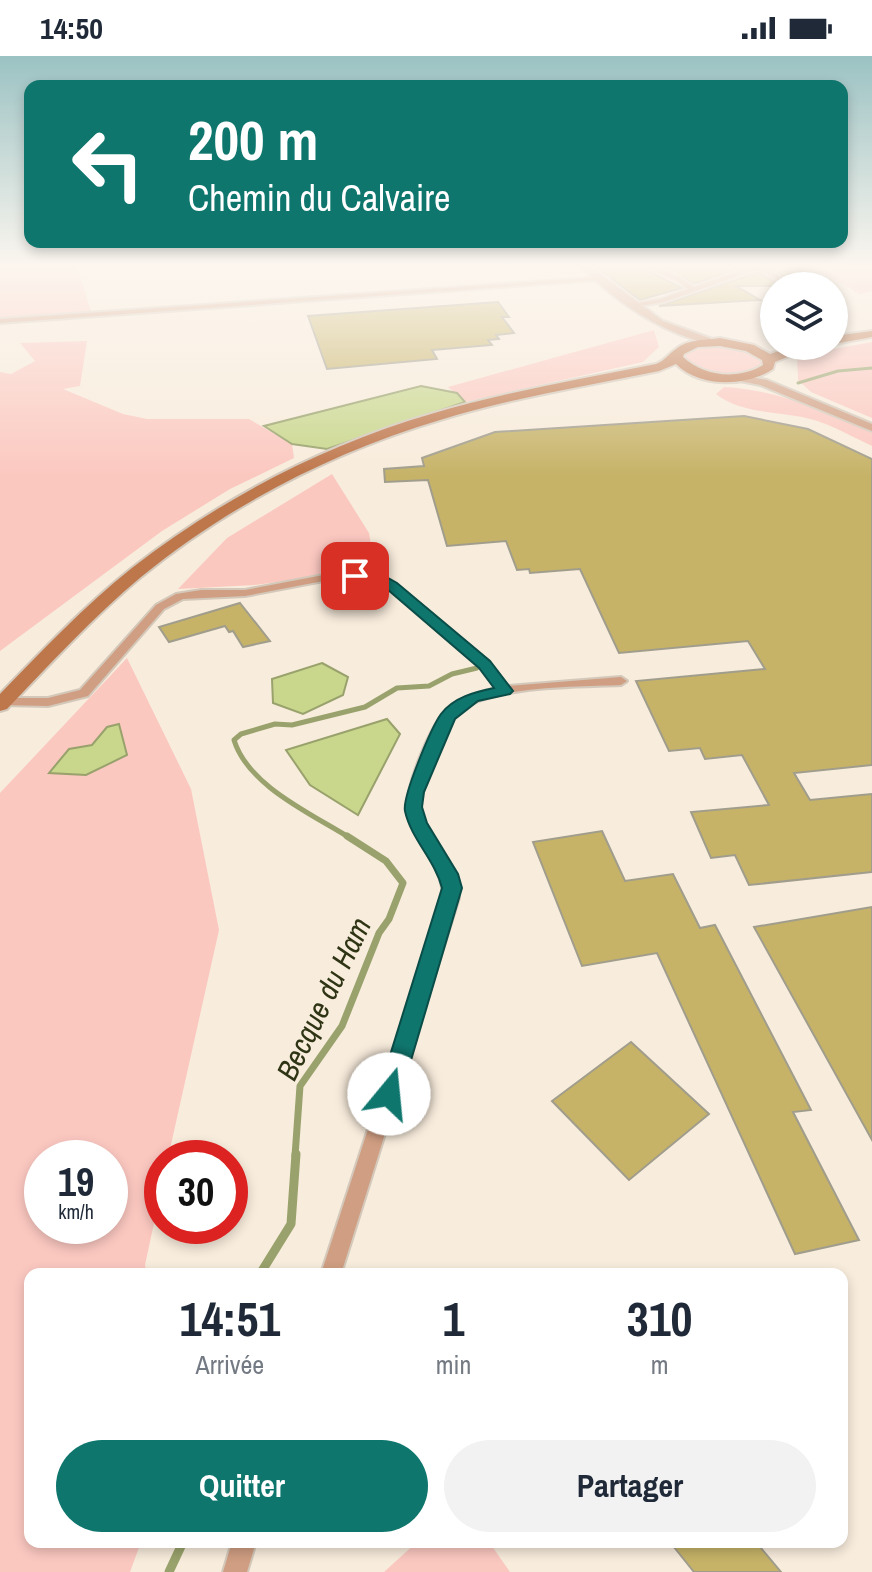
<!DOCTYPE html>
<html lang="fr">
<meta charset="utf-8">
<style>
body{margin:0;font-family:"Archivo Narrow",sans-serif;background:#f2f2f3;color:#1f2937;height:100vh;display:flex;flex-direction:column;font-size:30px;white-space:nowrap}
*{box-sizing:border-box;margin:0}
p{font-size:26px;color:#747a83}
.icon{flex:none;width:44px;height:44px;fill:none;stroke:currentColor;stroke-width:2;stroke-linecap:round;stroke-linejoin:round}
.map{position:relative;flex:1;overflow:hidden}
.drawer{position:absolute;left:24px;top:1212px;width:824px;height:280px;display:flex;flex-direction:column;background:#fff;border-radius:16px;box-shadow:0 4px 12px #0003}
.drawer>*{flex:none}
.banner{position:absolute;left:24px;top:24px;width:824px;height:168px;border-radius:16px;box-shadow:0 4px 12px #0003;background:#0f766e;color:#fff;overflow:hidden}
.fabs{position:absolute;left:760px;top:216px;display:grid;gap:16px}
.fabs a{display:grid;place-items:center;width:88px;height:88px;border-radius:50%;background:#fff;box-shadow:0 4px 12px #0003;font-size:40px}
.speed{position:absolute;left:24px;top:1084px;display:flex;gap:16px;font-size:40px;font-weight:700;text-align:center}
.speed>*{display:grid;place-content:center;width:104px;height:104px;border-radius:50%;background:#fff;box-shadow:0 4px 12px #0003;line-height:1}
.speed small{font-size:20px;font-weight:400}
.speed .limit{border:12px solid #d22;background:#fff;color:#111}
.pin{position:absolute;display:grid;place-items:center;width:68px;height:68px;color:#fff;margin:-34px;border-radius:16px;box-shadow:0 4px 12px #0006}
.me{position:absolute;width:88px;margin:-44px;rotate:17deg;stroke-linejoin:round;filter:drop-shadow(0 0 6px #0008)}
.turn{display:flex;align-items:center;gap:28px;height:168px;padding:0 32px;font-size:36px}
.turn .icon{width:104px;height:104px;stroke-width:2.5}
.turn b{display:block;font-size:56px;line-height:68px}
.eta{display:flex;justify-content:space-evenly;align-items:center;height:136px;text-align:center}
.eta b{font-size:48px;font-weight:700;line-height:56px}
.action{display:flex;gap:16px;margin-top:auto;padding:16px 32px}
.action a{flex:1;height:92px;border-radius:48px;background:#0f766e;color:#fff;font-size:32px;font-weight:700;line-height:92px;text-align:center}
.action a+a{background:#f2f2f3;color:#1f2937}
.status{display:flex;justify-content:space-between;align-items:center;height:56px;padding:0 40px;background:#fff;direction:ltr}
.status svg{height:22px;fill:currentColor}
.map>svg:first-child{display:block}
.green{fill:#fbc8c0;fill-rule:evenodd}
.water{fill:#c8d78c;stroke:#99a26c;stroke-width:2}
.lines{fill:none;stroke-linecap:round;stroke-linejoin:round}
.stream-far3{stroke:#99a26c;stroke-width:3}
.stream-far2{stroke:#99a26c;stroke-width:5}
.stream-far1{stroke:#99a26c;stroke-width:7}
.stream{stroke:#99a26c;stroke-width:9}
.building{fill:#c6b368;stroke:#a19d8c;stroke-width:2}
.minor-casing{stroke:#d3c8ba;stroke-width:4}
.tertiary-casing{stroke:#d3c8ba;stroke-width:4}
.secondary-casing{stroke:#d3c8ba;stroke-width:4}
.minor{fill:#d09e82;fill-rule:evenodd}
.tertiary{fill:#d09e82;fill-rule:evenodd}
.secondary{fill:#be764b;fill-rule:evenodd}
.route{fill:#0f766e;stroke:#0a4d48;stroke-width:2}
.labels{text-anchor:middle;stroke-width:6;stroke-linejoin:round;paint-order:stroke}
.water-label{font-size:30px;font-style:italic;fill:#2e3414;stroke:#f8ecdc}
</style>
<div class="status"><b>14:50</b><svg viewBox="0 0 49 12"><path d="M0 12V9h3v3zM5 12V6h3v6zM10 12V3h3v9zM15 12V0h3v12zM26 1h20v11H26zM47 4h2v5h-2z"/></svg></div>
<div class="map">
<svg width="872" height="1516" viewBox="0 0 872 1516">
<rect width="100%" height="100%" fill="#f8ecdc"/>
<g class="green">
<path d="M0,208H76L91,256L0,263Z"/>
<path d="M865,208H872V235L860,238L820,215L870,211Z"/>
<path d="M654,274L659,291L643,306L465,346L448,331Z"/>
<path d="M87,285L80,330L63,333L123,358L147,363H249L292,388L294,402L230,433L162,475L0,595V316L11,318L35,305L20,287Z"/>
<path d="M872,286V362L811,336L798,324L797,300Z"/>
<path d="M713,289L742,292L761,302L763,308C746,328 704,318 686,304V297Z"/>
<path d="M724,331C777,334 824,354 872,377V390C853,381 834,370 814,364C784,355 742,359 716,338Z"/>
<path d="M332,418L369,477L375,513L255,529L178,533L227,482Z"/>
<path d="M127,602L191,733L219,874L168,1102H162V1130L145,1209L147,1218H30V1486H141L130,1516H0V737ZM42,1102H110V1170H42Z"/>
<path d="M417,1486H489L510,1516H384Z"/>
</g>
<g class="water">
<path d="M421,330L457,337L465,346L327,393L292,388L264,370Z"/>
<path d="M322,607L348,621L343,639L303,658L273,647L272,623Z"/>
<path d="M387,663L400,678L358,759L310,729L286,694Z"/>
<path d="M119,668L127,699L86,719L49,717L69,693L92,689L107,671Z"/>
</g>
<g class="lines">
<path class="stream-far3" d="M798,327L838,315L872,312"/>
<path class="stream-far2" d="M350,782C312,758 248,730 234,684L241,678L275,668L292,669L365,651L397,632L429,630L452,618L477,612"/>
<path class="stream-far1" d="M295,1100L300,1030L342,970L379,877L389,863L403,827L386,805L347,780"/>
<g class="stream">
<path d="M260,1218L291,1168L296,1098"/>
<path d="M169,1516L183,1486"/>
</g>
</g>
<g class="building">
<path d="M592,208H635L682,232L640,244Z"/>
<path d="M656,208H751L694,228Z"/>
<path d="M771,208H790L831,230H799L769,211Z"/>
<path d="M758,216L782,230H736L760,244L659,250Z"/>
<path d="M498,246L509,261H502L514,277L496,279L499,283L488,284L492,289L432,294L437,303L327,313L308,260Z"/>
<path d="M744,360L808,373L872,403V709L794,717L810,744L872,738V816L749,829L735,799L711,802L691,756L769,749L742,699L705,703L700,692L669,695L636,625L765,613L748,585L619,597L580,513L530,517L529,513L517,514L506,485L447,490L428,424L385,426L384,413L424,410L422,402L495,376Z"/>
<path d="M240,547L270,585L243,591L233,575L229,576L225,570L169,586L159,571Z"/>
<path d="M602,775L625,825L673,818L700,872L715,869L811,1054L793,1056L859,1184L795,1198L657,897L582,910L533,786Z"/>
<path d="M872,851V1084L754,871Z"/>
<path d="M631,986L709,1058L629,1124L552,1045Z"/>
<path d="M670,1486H756L781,1516H694Z"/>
</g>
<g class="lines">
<g class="minor-casing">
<g id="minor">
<path d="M638,208C657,207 679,221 694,231L756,209L768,208L764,211L796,230H788L758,213L664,246L634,251L632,248L661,243L688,233L676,224Z"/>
<path d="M602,221L600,224L0,267V263Z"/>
<path d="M339,516L376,519L396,528L488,605L508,630L621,621L627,625L621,629C577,631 493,629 458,656C445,666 441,685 435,699C428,718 416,738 422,759C430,790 458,808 459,842L341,1218H321L443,842C443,808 415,789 407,757C403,736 432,663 450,650C463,640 481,636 497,632L480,611L388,532L373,525L339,522L245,540L183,543L164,553L88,640L48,650L3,649L0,648V642H48L80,634L156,549L176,538L201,534H245Z"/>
<path d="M232,1486H256L247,1516H223Z"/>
</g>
</g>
<g class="tertiary-casing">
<g id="tertiary">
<path d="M578,208H587L663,265L720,286L715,289C662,278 616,246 578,208Z"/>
<path d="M734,318L767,324L872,368V375L760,329L730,323L729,321Z"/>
</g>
</g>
<g class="secondary-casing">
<g id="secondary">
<path d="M872,275V281L834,288V280Z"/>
<path d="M720,282L754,289L770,298L794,290H814L775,306L773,313C746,331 700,332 676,308L659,315C586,330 511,342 440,364C332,396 228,450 141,521C93,561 50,608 7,653L0,655V638C42,595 84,550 132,512C221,443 322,390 431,358C505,336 581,323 656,308C666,304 668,298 676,293C688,283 706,284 720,282ZM720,290L746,295L762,304L763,309C739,324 704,321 683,301L684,298L698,291Z"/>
</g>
</g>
<use href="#minor" class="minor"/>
<use href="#tertiary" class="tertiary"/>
<use href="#secondary" class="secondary"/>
</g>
<linearGradient id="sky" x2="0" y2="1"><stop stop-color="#9bc2c3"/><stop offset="0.5" stop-color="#fcf6ef"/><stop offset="1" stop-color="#fcf6ef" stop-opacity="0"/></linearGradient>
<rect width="872" height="420" fill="url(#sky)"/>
<path class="route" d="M355,515L381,518L397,527L490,605L513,635L510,638L478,645L455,663L424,736L422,751L427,767L458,818L462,832L401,1038L398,1045L389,1048L381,1045L378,1038L442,832C435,804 411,783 405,755C402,741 431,672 441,658C454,641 475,636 494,632L479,612L387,533L373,525L350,523V517Z"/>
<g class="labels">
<g class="water-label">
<text transform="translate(324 943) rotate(-64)" y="10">Becque du Ham</text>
</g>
</g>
</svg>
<div class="fabs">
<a><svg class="icon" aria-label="layers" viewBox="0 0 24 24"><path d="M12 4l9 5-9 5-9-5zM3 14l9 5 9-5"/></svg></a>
</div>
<div class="speed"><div>19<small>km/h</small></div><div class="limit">30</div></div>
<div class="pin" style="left:355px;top:520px;background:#d93025"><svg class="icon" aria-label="arrive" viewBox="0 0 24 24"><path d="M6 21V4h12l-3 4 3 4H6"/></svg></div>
<svg class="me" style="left:389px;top:1038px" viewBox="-20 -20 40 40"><circle r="19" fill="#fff"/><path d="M0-13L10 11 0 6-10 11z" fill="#0f766e"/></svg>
<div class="banner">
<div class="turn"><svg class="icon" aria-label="left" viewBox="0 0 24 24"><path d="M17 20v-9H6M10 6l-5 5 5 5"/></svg><div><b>200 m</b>Chemin du Calvaire</div></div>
</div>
<section class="drawer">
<div class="eta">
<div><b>14:51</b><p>Arrivée</p></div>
<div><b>1</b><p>min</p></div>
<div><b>310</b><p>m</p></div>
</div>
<div class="action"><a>Quitter</a><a>Partager</a></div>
</section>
</div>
